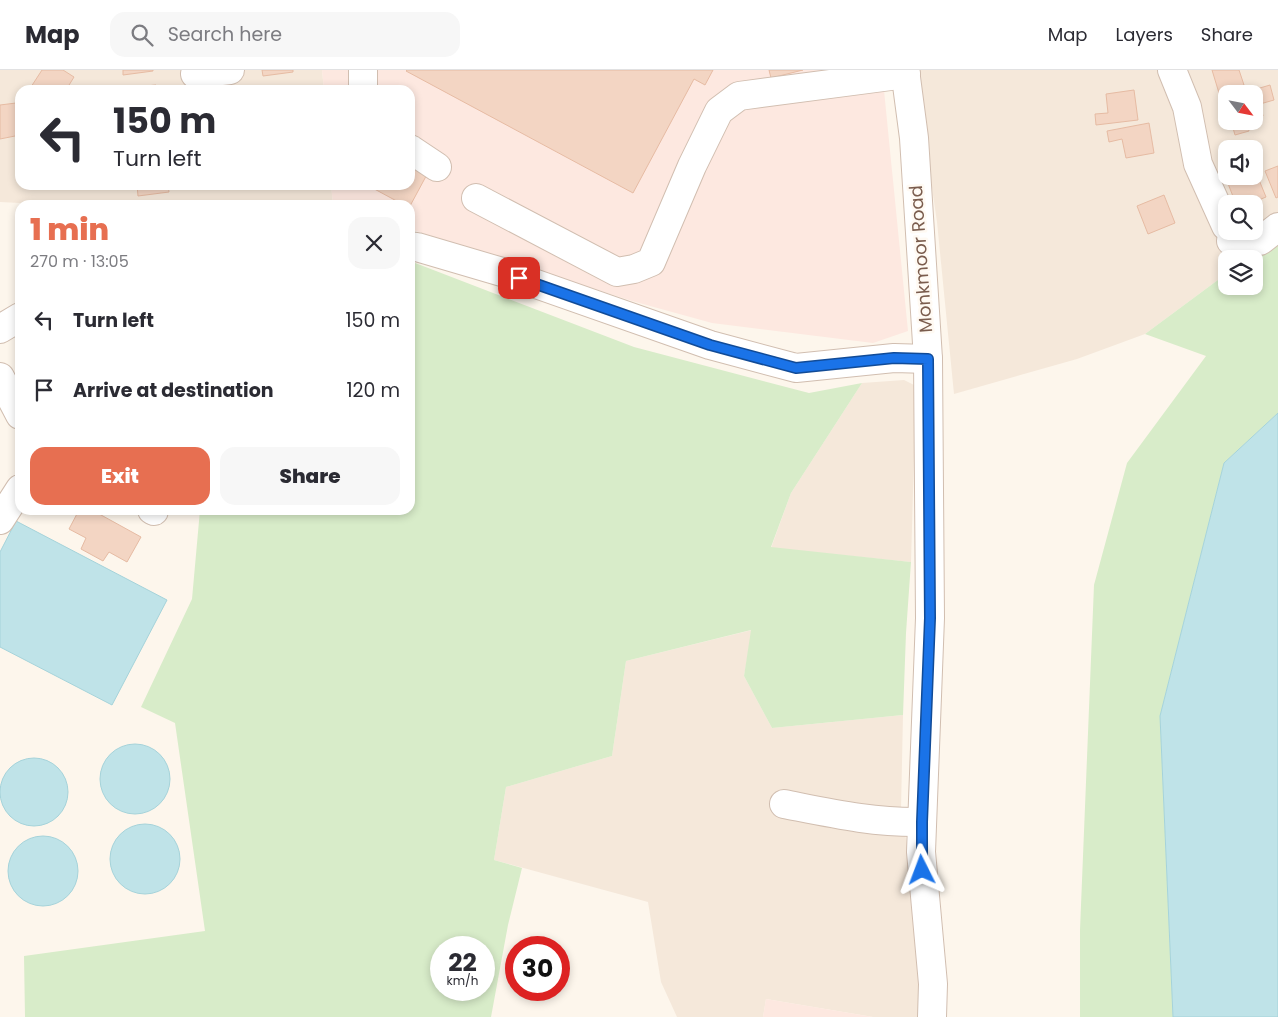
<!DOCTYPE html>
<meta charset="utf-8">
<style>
body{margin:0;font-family:Poppins,sans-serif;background:#f7f7f7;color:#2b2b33;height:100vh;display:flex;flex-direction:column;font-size:19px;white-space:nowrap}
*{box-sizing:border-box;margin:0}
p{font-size:16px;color:#7c7c81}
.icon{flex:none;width:28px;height:28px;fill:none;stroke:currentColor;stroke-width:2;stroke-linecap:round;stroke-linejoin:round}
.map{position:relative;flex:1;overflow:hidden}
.side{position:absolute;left:15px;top:130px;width:400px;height:315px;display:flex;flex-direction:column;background:#fff;border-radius:15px;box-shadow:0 2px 8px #0003}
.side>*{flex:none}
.banner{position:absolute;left:15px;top:15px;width:400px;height:105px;border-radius:15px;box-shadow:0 2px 8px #0003;background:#fff;color:#2b2b33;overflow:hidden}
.needle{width:32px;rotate:122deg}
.controls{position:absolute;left:1218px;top:15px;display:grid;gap:10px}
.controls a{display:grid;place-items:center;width:45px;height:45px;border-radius:10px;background:#fff;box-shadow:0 2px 8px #0003;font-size:25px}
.speed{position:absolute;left:430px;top:866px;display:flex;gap:10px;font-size:25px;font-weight:700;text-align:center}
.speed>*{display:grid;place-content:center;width:65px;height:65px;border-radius:50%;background:#fff;box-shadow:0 2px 8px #0003;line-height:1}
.speed small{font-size:12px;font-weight:400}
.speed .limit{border:8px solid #d22;background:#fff;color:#111}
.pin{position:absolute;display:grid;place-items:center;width:42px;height:42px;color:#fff;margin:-21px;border-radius:10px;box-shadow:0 2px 8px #0006}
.me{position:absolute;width:55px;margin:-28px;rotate:357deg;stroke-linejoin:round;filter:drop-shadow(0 0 4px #0008)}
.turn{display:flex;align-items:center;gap:18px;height:105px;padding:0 15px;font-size:22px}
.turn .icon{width:65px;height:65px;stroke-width:2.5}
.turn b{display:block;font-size:35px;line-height:42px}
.round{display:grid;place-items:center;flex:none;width:52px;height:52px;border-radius:15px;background:#f7f7f7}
.overview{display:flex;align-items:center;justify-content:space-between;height:85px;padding:0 15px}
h1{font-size:30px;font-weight:800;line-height:38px;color:#e76f51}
.action{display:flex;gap:10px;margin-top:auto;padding:10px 15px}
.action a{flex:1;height:58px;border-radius:15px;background:#e76f51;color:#fff;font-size:20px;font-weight:800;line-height:58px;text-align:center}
.action a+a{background:#f7f7f7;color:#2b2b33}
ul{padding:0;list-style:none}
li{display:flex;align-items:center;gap:15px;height:70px;padding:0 15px}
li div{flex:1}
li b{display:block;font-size:19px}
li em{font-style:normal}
header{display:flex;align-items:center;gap:30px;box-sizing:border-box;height:70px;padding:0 25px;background:#fff;border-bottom:1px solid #e1e1e2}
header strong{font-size:24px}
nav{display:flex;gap:28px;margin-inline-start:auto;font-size:18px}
.search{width:350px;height:45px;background:#f7f7f7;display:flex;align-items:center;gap:12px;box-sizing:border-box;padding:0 18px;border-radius:15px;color:#7c7c81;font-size:19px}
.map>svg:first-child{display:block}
.residential{fill:#f5e8da;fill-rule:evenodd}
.commercial{fill:#fde8e0}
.green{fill:#d8ecc9;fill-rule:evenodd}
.water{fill:#bfe3e8;stroke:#a5d3da}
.building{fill:#f3d5c3;stroke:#e6bba3}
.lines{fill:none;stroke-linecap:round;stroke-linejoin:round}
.minor-casing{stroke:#d1beb0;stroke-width:30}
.minor{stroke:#fff;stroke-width:28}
.route-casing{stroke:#114b97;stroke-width:12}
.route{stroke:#1a73e8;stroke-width:9}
.labels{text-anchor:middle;stroke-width:5;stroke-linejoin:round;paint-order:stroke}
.street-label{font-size:18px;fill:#7a5c4d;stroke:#fffaf3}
</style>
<header>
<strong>Map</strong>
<div class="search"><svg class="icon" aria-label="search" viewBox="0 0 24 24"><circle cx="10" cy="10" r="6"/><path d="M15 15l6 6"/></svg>Search here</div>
<nav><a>Map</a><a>Layers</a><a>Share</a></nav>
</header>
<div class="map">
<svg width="1278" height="947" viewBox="0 0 1278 947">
<rect width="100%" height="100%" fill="#fdf6ec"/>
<g class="residential">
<path d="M0,0H322L324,20H20V115H331L333,134L60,135L0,132Z"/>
<path d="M917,0H1278V169L1248,189H1226V204L1145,264L1077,289L954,324L937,152L925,70ZM1226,24H1254V51H1226ZM1226,79H1254V106H1226ZM1226,134H1254V161H1226Z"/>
<path d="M904,310L916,316L911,492L771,478L791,423L862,313Z"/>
<path d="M752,560L744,606L772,658L903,645L901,739L914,817L921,947H873L766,929L763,947H677L661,912L648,832L494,790L506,717L612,686L626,591Z"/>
</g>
<g class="commercial">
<path d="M322,0H882L908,261L873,273L712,253L632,231L410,159V135H337L333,134L331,115H410V20H324Z"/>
<path d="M766,929L873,947H763Z"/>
</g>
<g class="green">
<path d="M1278,169V343L1224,393L1160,646L1173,947H1080V860L1094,515L1127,393L1206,286L1145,264L1226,204V216H1254V189H1248Z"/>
<path d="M410,191L634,277L809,323L862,313L791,423L771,477L911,492L906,563L903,645L772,658L744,606L751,560L626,591L612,686L506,717L494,790L522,798L508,855L491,947H25L24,886L205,861L175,653L141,637L192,529L200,440H410ZM441,878H484V920H441Z"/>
</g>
<g class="water">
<path d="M1278,343V947H1173L1160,646L1224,393Z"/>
<path d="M16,451L167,530L112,635L0,577V482Z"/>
<circle cx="135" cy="709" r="35"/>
<circle cx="34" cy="722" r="34"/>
<circle cx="145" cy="789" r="35"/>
<circle cx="43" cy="801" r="35"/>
</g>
<g class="building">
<path d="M42,0H63L74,7L66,20H29Z"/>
<path d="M123,0H153V1L123,5Z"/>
<path d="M262,0H293V2L263,6Z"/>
<path d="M407,0H713L705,15L694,9L633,123L406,1Z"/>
<path d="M769,0H803L771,8Z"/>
<path d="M1212,0H1239L1244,15L1219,23Z"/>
<path d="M156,15V20H125V18Z"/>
<path d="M1270,15L1274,30L1260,34L1263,46L1254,49V24H1240Z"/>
<path d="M1134,20L1138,50L1096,55L1095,44L1108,43L1106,24Z"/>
<path d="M16,33L20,65L0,69V35Z"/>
<path d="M1231,51H1247L1249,61L1235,65Z"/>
<path d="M1149,53L1154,83L1126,88L1122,69L1109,72L1107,61Z"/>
<path d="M410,86L431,97L410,136L404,135L367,115H410Z"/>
<path d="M1278,96V127L1276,128L1265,101Z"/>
<path d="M1255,100L1266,127L1249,134H1236L1227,111L1232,110L1231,106H1254Z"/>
<path d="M137,115H168L169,122L138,126Z"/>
<path d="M1164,125L1175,153L1148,164L1137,136Z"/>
<path d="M79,440H92L141,467L127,492L109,482L103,491L81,479L86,468L69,459Z"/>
</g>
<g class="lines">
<g class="minor-casing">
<g id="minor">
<path d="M905,0L914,68L928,289L930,548L921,782L933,914L932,947"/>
<path d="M1172,0L1187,37L1198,94L1226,156"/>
<path d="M195,4L230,0"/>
<path d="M363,20V0"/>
<path d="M410,79L437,97"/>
<path d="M476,128L617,202L634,199L651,192L692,96L719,41L739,26L906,4"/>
<path d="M1231,171H1260L1278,157"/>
<path d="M410,176L417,177L502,202L710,275L796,298L894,288L928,289"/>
<path d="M0,259L20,247"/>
<path d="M0,307L20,345"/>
<path d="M152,440L154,441"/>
<path d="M0,450L20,419"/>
<path d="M784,734C830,743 874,753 922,752"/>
</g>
</g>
<use href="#minor" class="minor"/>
</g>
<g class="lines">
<g class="route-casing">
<path id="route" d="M519,208L710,275L796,298L894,288L928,289L930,548L922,752V800"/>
</g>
<use href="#route" class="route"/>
</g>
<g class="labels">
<g class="street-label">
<text transform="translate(921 189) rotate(-94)" y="6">Monkmoor Road</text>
</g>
</g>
</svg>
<div class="controls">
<a><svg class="needle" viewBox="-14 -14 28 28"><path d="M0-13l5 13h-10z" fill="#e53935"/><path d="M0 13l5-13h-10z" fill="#7c7c81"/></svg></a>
<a><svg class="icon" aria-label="sound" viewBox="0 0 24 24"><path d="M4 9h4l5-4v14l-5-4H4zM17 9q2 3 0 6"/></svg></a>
<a><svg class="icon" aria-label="search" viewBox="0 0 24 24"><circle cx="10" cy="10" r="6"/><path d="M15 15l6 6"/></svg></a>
<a><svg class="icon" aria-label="layers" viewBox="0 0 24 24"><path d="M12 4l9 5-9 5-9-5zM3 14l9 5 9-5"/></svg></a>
</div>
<div class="speed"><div>22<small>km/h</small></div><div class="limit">30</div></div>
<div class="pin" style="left:519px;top:208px;background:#d93025"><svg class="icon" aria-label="arrive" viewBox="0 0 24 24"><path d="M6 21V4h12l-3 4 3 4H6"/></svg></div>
<svg class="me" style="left:922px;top:800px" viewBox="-20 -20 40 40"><path d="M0-17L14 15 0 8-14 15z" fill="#1a73e8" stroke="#fff" stroke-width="4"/></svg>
<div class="banner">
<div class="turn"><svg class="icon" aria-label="left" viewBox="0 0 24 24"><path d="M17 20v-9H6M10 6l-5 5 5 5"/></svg><div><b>150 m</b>Turn left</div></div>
</div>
<section class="side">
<div class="overview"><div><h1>1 min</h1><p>270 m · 13:05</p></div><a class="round"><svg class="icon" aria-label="close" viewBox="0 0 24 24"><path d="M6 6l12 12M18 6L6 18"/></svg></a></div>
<ul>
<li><svg class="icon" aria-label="left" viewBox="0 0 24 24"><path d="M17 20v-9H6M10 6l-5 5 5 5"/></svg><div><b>Turn left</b></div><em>150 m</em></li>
<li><svg class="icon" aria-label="arrive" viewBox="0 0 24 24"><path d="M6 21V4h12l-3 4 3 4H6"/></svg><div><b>Arrive at destination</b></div><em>120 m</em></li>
</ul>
<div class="action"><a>Exit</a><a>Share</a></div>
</section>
</div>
